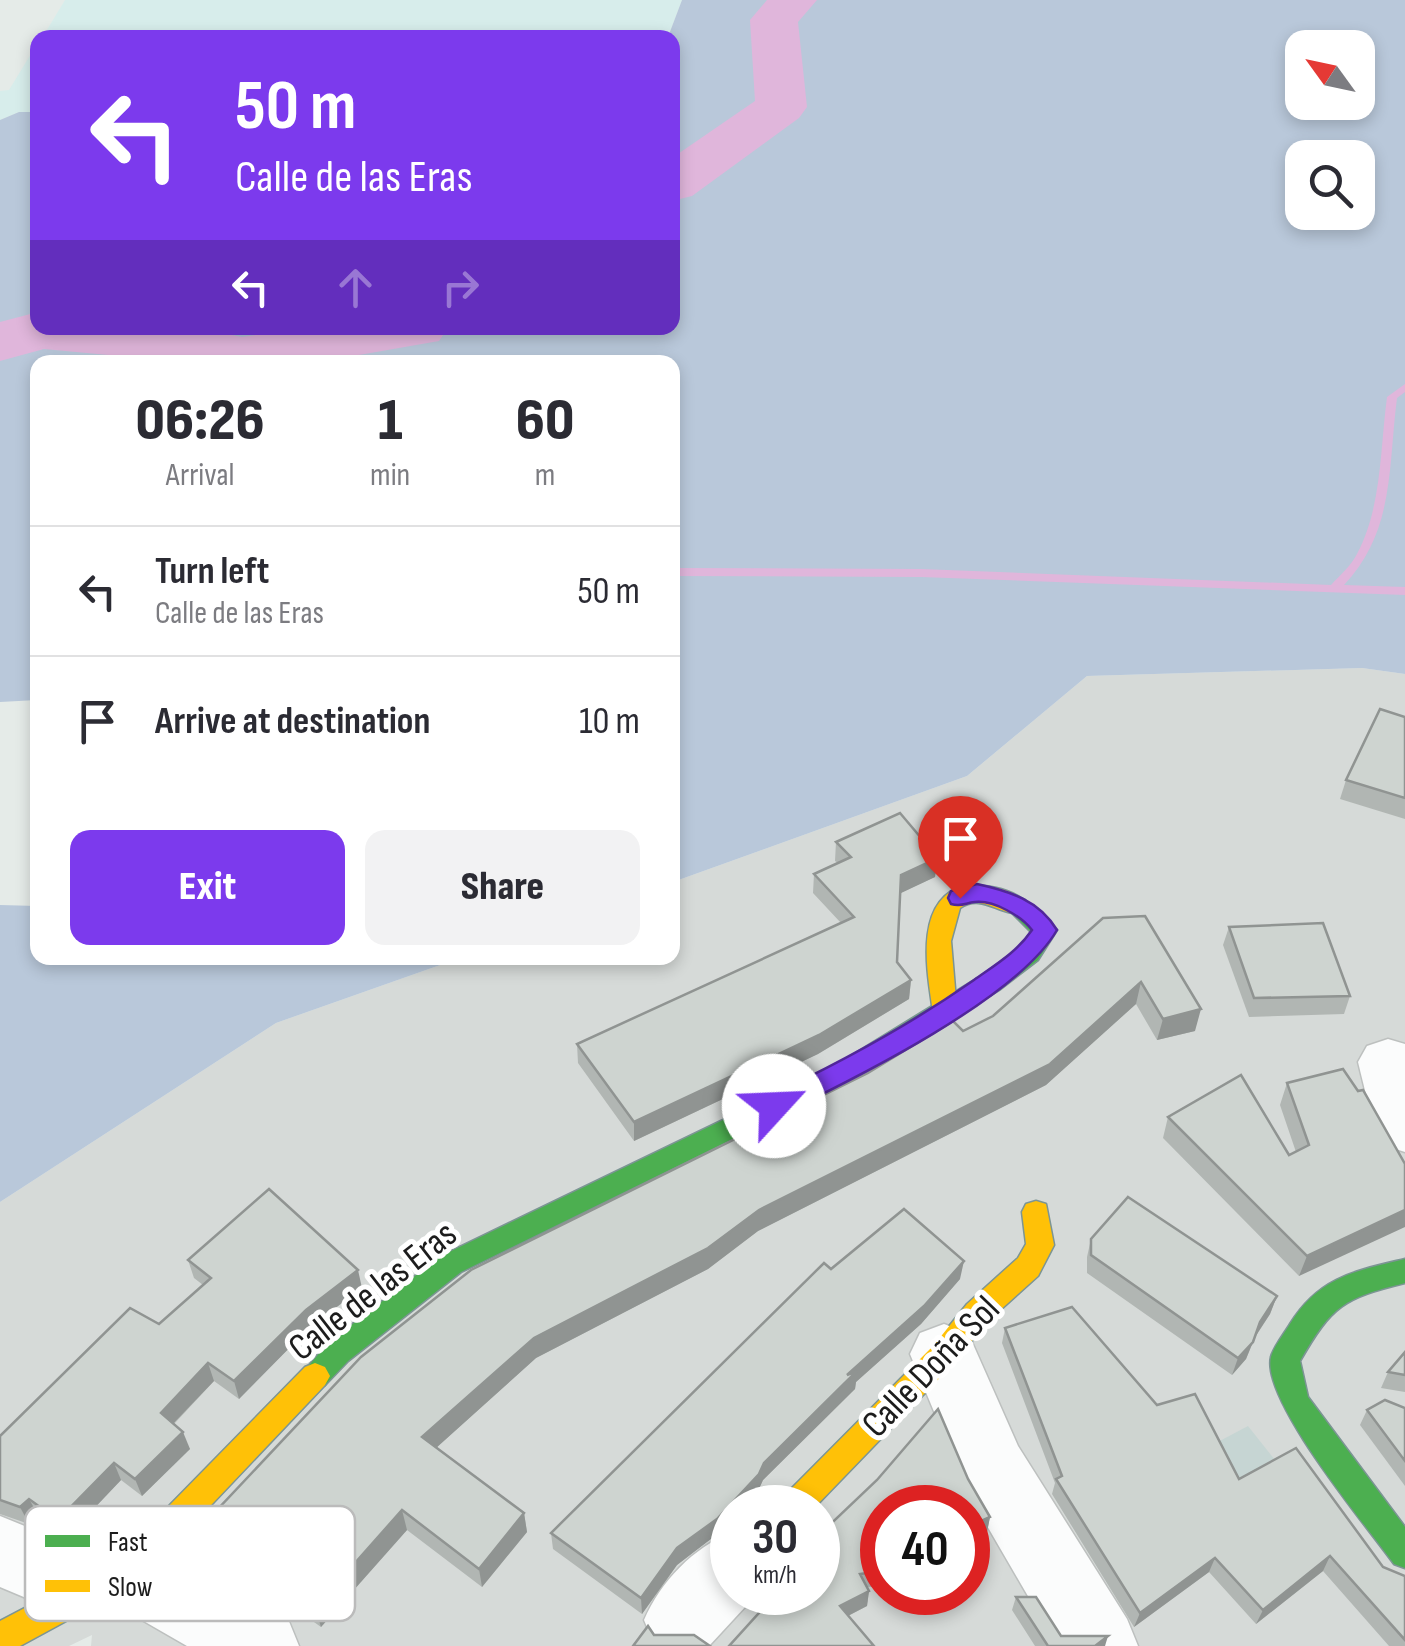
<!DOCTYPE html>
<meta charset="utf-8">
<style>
body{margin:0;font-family:"Sofia Sans Condensed",sans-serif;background:#f2f2f3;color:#2b2b33;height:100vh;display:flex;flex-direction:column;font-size:38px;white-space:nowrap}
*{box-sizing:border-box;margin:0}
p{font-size:32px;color:#7c7c81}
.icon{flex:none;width:55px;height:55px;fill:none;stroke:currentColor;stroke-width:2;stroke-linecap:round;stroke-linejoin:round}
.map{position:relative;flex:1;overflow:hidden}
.drawer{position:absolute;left:30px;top:355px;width:650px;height:610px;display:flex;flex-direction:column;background:#fff;border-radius:20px;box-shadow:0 5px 15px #0003}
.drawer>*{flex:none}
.guide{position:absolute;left:30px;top:30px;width:650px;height:305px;border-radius:20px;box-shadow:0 5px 15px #0003;background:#7c3aed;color:#fff;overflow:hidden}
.needle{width:65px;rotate:303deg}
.fabs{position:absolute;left:1285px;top:30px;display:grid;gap:20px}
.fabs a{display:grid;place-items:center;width:90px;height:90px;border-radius:20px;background:#fff;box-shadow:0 5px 15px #0003;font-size:50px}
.speed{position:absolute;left:710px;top:1485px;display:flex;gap:20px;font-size:50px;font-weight:700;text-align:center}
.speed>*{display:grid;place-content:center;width:130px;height:130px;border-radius:50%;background:#fff;box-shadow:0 5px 15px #0003;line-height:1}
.speed small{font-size:25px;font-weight:400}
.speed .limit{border:15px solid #d22;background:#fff;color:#111}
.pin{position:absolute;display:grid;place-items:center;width:85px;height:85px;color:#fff;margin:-102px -42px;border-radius:50% 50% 50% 0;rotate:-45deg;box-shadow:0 0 10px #0007}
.pin .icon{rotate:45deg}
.me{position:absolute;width:110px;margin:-55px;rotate:65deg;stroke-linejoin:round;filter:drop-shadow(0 0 8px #0008)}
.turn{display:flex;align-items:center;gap:35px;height:210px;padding:0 40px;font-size:45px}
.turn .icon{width:130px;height:130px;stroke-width:2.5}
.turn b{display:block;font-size:70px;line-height:85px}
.lanes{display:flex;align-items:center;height:95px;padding:0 40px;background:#0003;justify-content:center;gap:50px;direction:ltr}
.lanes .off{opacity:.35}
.eta{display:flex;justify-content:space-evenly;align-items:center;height:170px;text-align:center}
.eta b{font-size:60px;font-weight:800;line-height:70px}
.button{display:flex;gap:20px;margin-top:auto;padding:20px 40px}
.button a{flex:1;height:115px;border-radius:20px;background:#7c3aed;color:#fff;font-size:40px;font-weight:800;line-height:115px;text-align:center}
.button a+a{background:#f2f2f3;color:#2b2b33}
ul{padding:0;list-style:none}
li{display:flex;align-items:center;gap:30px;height:130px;padding:0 40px;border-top:2px solid #e1e1e2}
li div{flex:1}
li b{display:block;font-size:38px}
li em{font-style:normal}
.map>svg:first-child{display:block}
.residential{fill:#d6dad8;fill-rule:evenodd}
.construction{fill:#c6d5d3}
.farmland{fill:#d7edeb}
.forest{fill:#b9c8da;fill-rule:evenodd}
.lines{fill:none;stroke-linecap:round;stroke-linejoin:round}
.stream{fill:#e0b6db;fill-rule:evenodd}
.river{fill:#e0b6db;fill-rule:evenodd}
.street-casing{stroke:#bdc0bf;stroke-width:3}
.fast-casing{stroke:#7c9594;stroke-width:3}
.slow-casing{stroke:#7c9594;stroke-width:3}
.street{fill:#fbfcfc;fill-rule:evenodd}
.fast{fill:#4caf50;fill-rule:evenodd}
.slow{fill:#ffc107;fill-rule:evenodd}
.wall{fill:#b1b6b3}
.shaded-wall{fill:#909492}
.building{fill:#ced4d0;stroke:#909492;stroke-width:2.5}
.route{fill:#7c3aed;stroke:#51269a;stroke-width:2.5}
.labels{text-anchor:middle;stroke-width:10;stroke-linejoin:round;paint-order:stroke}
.near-street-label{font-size:38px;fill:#1c1c1c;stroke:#fff}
.key{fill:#fff;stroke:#bbb;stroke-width:2.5}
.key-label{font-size:28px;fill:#1c1c1c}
</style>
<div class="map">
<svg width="1405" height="1646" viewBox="0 0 1405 1646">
<rect width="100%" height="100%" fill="#e5ebe8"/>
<path class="residential" d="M1362,668L1405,674V1646H91L92,1635L69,1646H0V1202L276,1023L460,958H672L673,882L967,776L1087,676ZM732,1508H818V1592H732ZM882,1508H968V1592H882Z"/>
<path class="construction" d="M1248,1426L1282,1469L1252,1494L1214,1444Z"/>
<g class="farmland">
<path d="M65,0H682L668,37L42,38Z"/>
<path d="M37,44V112H19L0,120V91L9,90Z"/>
</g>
<g class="forest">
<path d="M682,0H1405V674L1362,668L1087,676L967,776L673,882L672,362H38L37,700L0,702V120L19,112H37L38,328H672V38L668,37ZM1302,48H1358V102H1302ZM1302,158H1358V212H1302Z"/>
<path d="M0,905L37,906L38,958H460L276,1023L0,1202Z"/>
</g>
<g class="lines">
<g class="stream">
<path d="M242,353L246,354L249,362H239L237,356Z"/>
<path d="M1405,384V392L1397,398C1388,467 1395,531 1344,585L1405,587V595L921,577L672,576V568L921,569L1331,585C1340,575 1351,566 1357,554C1382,507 1380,449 1387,397Z"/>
</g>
<g class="river">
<path d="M767,0H817L798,22L807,107L799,118L692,196L672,201V158L755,101L750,20Z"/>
<path d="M38,312V328H196L242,337L302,328H448L439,341L319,362H183L44,349L0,361V322Z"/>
</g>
<g class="street-casing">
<g id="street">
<path d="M1388,1039L1405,1044V1152L1383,1145L1374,1127L1358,1062L1367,1046Z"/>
<path d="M944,1324L968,1333L1018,1446L1127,1619L1138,1646H1057L968,1493L910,1354L920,1333Z"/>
<path d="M0,1516L69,1544L127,1535L153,1546L288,1619L299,1646H187L121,1608L69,1616L0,1587Z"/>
<path d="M732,1532V1592L758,1593L709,1646H655L644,1620C661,1581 693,1548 732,1532Z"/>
</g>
</g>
<g class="fast-casing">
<g id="fast">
<path d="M1017,897L1025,900L1057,930L1038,960L999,990L851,1081L461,1272L348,1361L325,1385L315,1389L305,1385L300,1376L328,1343L441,1256L833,1067L981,976L1020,948L1031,932L1005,906L1009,900Z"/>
<path d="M1405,1259V1283C1344,1298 1332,1305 1300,1361L1308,1397L1405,1527V1568L1394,1564C1366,1525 1261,1400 1271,1357C1274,1346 1284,1334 1290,1324C1319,1277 1355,1271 1405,1259Z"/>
</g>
</g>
<g class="slow-casing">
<g id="slow">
<path d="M965,885C986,885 1015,888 1029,906L1025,912C1001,919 984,892 960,908L951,941L957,1012L954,1019H936L933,1012C927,971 913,900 965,885Z"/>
<path d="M1036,1201L1046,1204L1054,1245L1038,1276L987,1322L954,1363L814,1508H778L782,1498L934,1345L967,1304L1018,1258L1026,1244L1022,1212L1026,1204Z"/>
<path d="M315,1363L325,1367L330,1376L325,1385L138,1582L20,1646H0V1621L116,1560L305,1367Z"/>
</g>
</g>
<use href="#street" class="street"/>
<use href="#fast" class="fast"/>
<use href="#slow" class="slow"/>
</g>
<g class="wall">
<path d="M1405,717V819L1340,799L1346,780Z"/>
<path d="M836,842L935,877L900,893L897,962L911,980L909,999L818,1054L634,1141L578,1063L577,1044L841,923L813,893L814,874L838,863L835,861Z"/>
<path d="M1103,918L1195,1031L1157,1040L1136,1004L1046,1085L758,1231L708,1269L536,1358L436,1448L524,1513L527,1532L482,1587L407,1530L321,1627L208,1547L200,1528L963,1031L993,1016Z"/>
<path d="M1229,927L1350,996L1344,1014L1249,1017L1223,945Z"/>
<path d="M1287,1083L1405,1164L1299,1276L1163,1138L1168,1117L1289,1155L1296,1152L1280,1105Z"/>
<path d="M1091,1239L1277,1296L1270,1314L1254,1339L1246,1359L1232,1375L1087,1273V1257Z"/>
<path d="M188,1260L362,1288L310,1327L239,1399L214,1381L174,1424L190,1449L142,1496L121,1480L67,1537L38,1515L29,1524L0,1514V1436L159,1324L203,1285L194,1278Z"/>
<path d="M831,1269L960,1279L921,1324L856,1382L855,1389L763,1480L758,1491L743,1508H732L716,1535L677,1565L642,1614L553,1549L551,1533Z"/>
<path d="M1005,1328L1157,1405L1239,1479L1383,1567L1405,1576V1646H1389L1323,1571L1256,1624L1209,1572L1134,1627L1052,1494L1055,1483L1002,1343Z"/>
<path d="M1405,1352V1392L1381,1388L1388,1372Z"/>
<path d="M1405,1408V1486L1360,1425L1367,1410Z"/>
<path d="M938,1409L968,1479L990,1517L987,1532L968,1541V1508H882V1586L867,1587L869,1591L867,1606L848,1616L874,1646H729L778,1592H818V1536L877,1480Z"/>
<path d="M1016,1597L1061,1636L1105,1646H1035L1012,1610Z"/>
</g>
<g class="shaded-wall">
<path d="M938,858L935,877L899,894L901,875Z"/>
<path d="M911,980L909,999L818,1054L634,1141V1122Z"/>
<path d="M1141,982L1136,1004L1046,1085L758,1231L708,1269L536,1358L426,1457L422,1437L534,1338L759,1210Z"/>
<path d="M1201,1009L1195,1031L1157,1040L1163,1019Z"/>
<path d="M1405,1210V1227L1299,1276L1307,1256Z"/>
<path d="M964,1261L960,1279L921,1324L856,1382L855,1389L763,1480L758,1491L743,1508H732V1518L716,1535L677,1565L642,1614L641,1598L677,1548L764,1463L847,1375Z"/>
<path d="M358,1270L362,1288L310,1327L239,1399L234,1381L306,1310Z"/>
<path d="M1277,1296L1270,1314L1253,1340L1260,1322Z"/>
<path d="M1253,1342L1246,1359L1232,1375L1238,1358Z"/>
<path d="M208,1363L214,1381L167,1430L161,1413Z"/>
<path d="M183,1432L190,1449L142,1496L135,1479Z"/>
<path d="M114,1463L121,1480L67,1537L58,1520Z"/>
<path d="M29,1499L38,1515L29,1524L20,1507Z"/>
<path d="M402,1510L407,1530L321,1627L315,1608Z"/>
<path d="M524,1513L527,1532L482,1587L479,1569Z"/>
<path d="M990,1517L987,1532L968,1541V1527Z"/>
<path d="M1330,1556L1323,1571L1256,1624L1263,1610Z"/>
<path d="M1215,1558L1209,1572L1134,1627L1140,1613Z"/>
<path d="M869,1591L867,1606L838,1621L840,1606Z"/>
<path d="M1108,1636L1105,1646H1095Z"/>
</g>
<g class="building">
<path d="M1380,709L1405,717V798L1346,780Z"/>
<path d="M900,813L938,858L901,875L897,962L911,980L819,1035L634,1122L577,1044L854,917L814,874L851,857L836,842Z"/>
<path d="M1145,916L1201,1009L1163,1019L1141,982L1050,1064L759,1210L708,1248L534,1338L422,1437L524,1513L479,1569L402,1510L315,1608L200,1528L361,1357L471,1270L868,1073L953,1021L963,1031L993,1016L1103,918Z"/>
<path d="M1323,923L1350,996L1254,998L1229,927Z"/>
<path d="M1343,1069L1358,1091L1363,1090L1405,1164V1210L1307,1256L1168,1117L1241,1075L1289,1155L1309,1145L1287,1083Z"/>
<path d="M269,1189L358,1270L306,1310L234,1381L208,1363L161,1413L183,1432L135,1479L114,1463L58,1520L29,1499L20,1507L0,1500V1436L130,1308L159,1324L211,1278L188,1260Z"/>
<path d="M1128,1197L1277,1296L1260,1322L1253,1342L1238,1358L1091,1255V1239Z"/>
<path d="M904,1209L964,1261L924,1306L847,1375L857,1371L764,1463L759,1474L717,1519L677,1548L641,1598L551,1533L824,1263L831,1269Z"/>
<path d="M1072,1307L1157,1405L1195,1394L1239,1479L1296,1448L1383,1567L1405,1576V1640L1330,1556L1263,1610L1215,1558L1140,1613L1056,1479L1062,1476L1005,1328Z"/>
<path d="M1405,1352V1375L1388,1372Z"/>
<path d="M1385,1400L1405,1408V1461L1367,1410Z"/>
<path d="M938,1409L968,1479L990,1517L968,1527V1508H882V1571L860,1574L869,1591L840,1606L874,1646H729L778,1592H818V1536L877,1480Z"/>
<path d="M1016,1597H1036L1061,1636H1108L1095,1646H1048Z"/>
<path d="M648,1626L654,1635H694L710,1646H633Z"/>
</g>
<path class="route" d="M977,884C1009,891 1039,900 1057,930C1018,998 856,1078 784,1113L774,1116L765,1113L761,1106L765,1098C838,1064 908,1026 974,980C995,965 1017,952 1032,930C1021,916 994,900 975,902C965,903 962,907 951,904L948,898L951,891Z"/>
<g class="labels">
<g class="near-street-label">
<text transform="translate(372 1290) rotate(-38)" y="13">Calle de las Eras</text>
<text transform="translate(930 1366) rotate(-46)" y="13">Calle Doña Sol</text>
</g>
</g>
<rect x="25" y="1506" width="330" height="115" rx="15" class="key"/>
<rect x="45" y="1535" width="45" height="12" fill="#4caf50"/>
<rect x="45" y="1580" width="45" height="12" fill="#ffc107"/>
<g class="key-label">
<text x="108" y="1551">Fast</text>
<text x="108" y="1596">Slow</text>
</g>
</svg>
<div class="fabs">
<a><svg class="needle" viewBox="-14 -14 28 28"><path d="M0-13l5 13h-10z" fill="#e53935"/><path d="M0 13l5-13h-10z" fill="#7c7c81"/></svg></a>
<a><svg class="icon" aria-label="search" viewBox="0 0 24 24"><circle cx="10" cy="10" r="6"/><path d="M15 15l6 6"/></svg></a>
</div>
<div class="speed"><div>30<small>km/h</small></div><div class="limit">40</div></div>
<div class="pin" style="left:960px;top:898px;background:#d93025"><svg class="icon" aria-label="arrive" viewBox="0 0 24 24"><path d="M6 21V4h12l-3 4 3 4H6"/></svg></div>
<svg class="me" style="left:774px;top:1106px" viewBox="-20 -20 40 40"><circle r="19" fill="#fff"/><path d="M0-13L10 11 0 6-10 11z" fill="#7c3aed"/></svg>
<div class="guide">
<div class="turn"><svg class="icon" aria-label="left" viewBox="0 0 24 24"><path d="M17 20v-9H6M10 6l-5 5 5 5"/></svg><div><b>50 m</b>Calle de las Eras</div></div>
<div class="lanes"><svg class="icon" aria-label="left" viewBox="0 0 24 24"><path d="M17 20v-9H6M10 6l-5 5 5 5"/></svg><svg class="icon off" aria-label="ahead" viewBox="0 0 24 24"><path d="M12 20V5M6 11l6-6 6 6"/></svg><svg class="icon off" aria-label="right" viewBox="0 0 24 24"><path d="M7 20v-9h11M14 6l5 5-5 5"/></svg></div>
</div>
<section class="drawer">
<div class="eta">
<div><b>06:26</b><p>Arrival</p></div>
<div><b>1</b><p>min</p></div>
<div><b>60</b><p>m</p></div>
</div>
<ul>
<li><svg class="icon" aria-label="left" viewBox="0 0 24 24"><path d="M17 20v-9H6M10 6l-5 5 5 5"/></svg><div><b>Turn left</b><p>Calle de las Eras</p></div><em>50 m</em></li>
<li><svg class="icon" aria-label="arrive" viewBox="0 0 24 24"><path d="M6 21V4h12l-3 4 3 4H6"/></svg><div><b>Arrive at destination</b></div><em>10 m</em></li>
</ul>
<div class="button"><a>Exit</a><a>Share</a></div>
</section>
</div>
